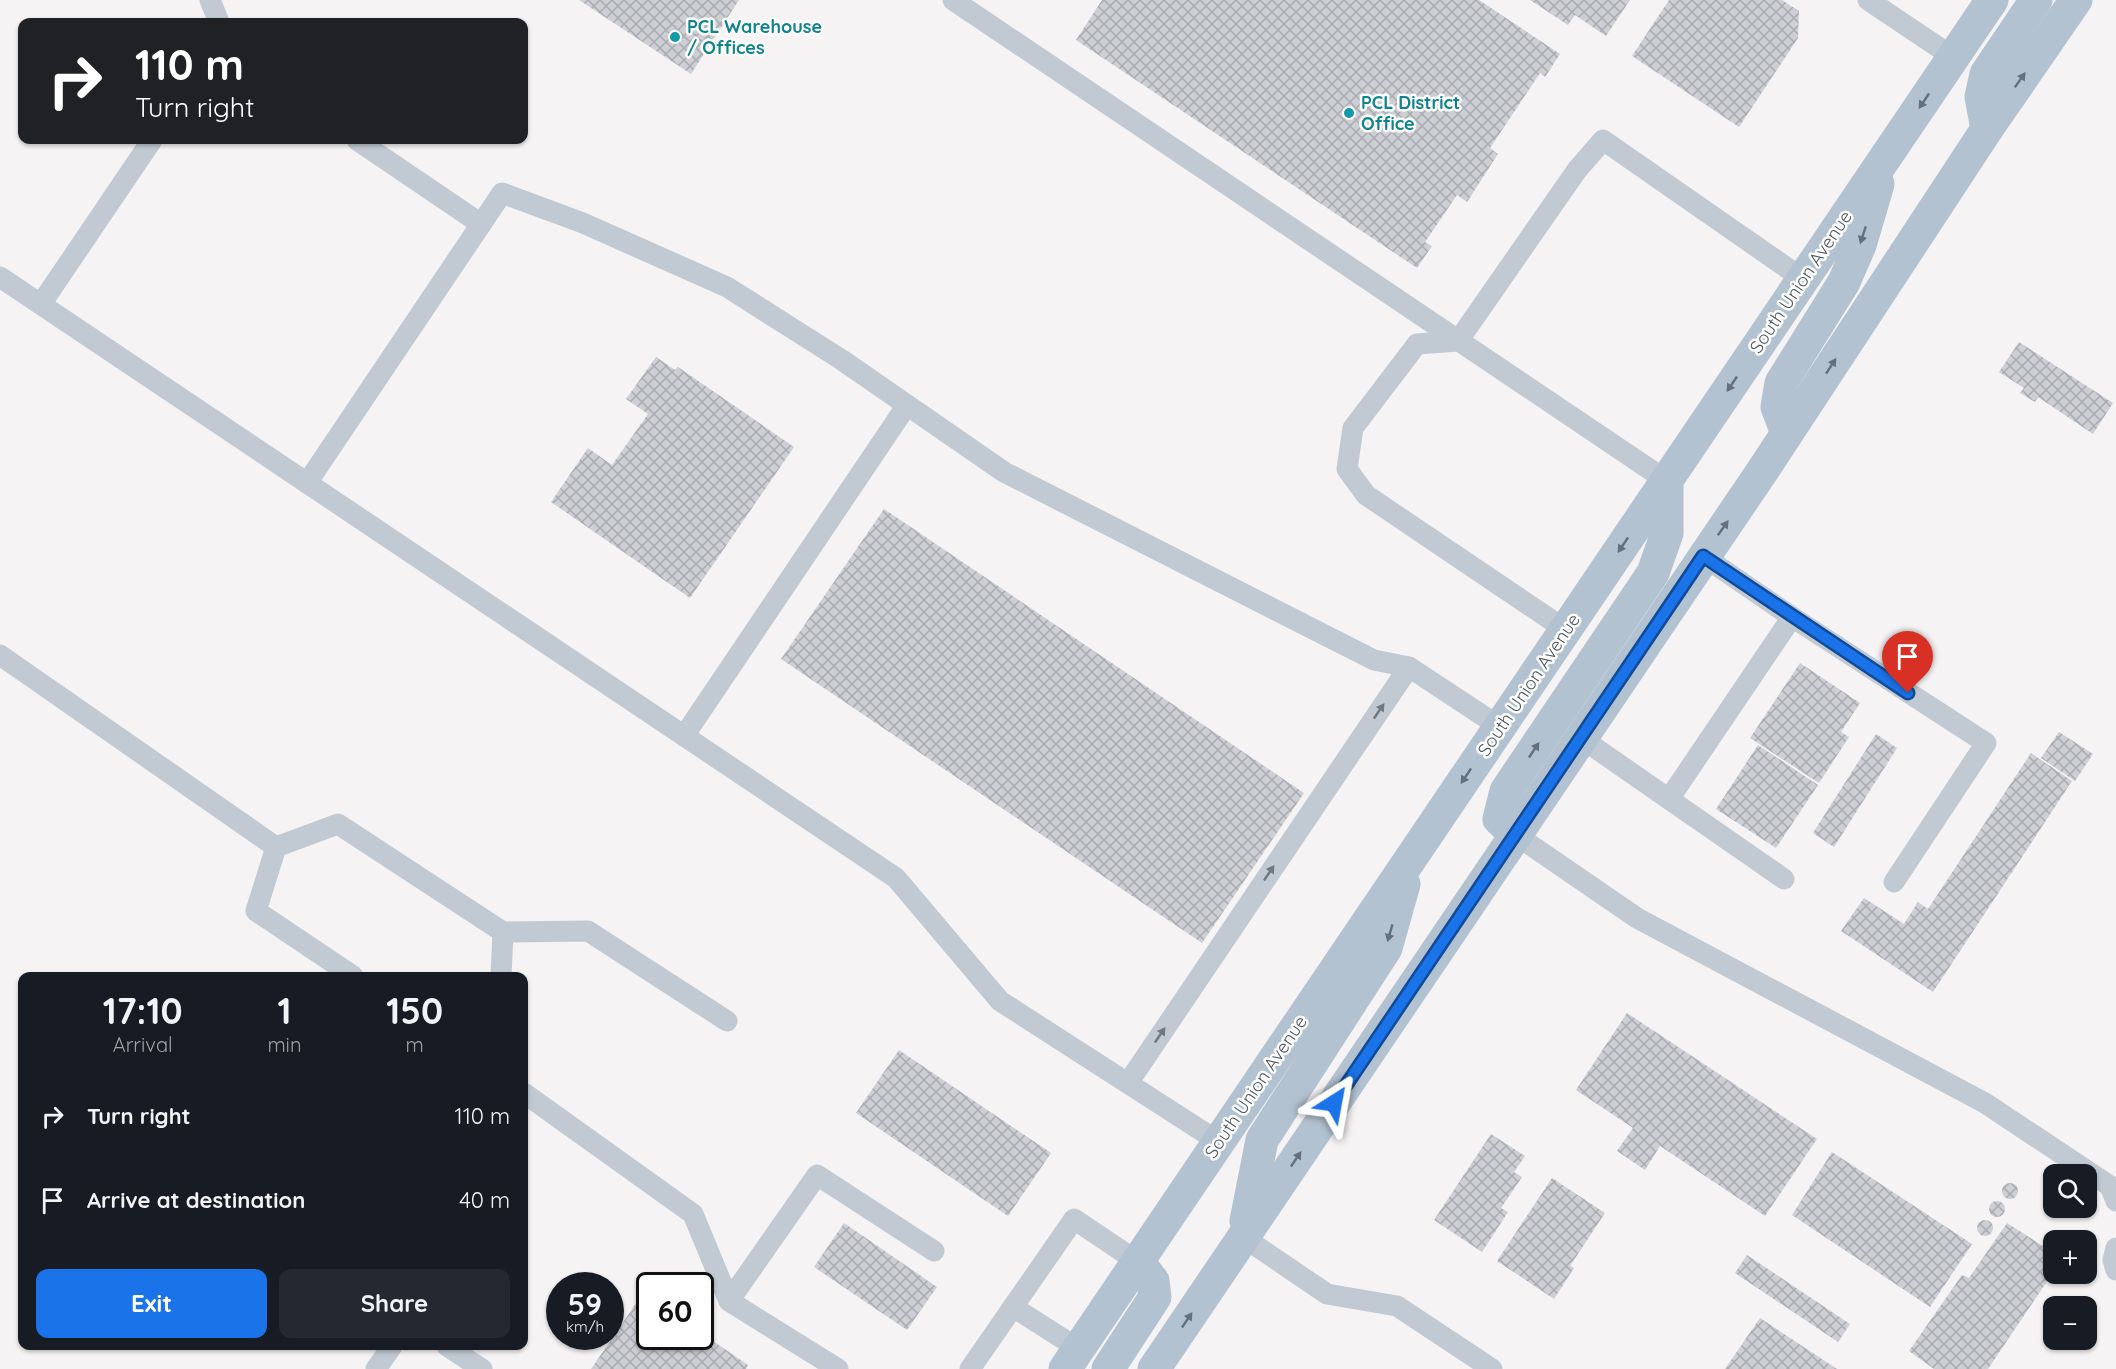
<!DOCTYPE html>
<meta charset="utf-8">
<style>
body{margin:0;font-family:Quicksand,sans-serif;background:#242831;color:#f1f3f6;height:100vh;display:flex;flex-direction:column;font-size:22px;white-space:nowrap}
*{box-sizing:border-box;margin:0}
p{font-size:20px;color:#9ea1a6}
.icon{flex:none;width:33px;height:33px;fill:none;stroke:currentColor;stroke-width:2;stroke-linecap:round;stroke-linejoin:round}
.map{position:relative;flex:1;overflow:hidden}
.panel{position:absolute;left:18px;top:972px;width:510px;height:378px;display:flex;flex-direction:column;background:#171b24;border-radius:12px;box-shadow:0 2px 4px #0004}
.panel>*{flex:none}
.hud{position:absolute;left:18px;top:18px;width:510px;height:126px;border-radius:12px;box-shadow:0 2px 4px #0004;background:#202124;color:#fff;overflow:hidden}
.tools{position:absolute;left:2043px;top:1164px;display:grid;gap:12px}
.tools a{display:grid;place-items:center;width:54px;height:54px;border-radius:12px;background:#171b24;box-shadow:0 2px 4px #0004;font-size:30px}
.speed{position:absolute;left:546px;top:1272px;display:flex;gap:12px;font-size:30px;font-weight:700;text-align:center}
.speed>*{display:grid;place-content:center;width:78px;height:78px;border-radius:50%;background:#171b24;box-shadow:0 2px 4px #0004;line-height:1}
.speed small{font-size:15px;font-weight:400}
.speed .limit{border:3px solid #111;border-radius:9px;background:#fff;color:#111}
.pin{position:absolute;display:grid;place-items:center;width:51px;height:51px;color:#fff;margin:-62px -26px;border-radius:50% 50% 50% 0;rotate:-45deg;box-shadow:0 0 6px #0007}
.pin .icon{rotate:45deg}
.me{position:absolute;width:66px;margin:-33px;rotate:34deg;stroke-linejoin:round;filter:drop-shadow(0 0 4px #0008)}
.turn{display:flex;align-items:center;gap:21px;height:126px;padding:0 18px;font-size:27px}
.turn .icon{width:78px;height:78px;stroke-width:2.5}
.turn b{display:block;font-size:42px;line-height:51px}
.eta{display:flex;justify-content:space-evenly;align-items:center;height:102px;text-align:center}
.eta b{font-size:36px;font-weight:800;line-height:42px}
.cta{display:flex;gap:12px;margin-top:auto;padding:12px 18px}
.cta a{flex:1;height:69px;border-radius:12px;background:#1a73e8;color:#fff;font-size:24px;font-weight:800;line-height:69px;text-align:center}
.cta a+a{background:#242831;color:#f1f3f6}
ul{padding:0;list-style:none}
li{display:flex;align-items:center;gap:18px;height:84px;padding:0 18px}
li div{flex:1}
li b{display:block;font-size:22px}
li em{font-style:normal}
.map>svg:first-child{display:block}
.building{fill:url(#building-cross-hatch)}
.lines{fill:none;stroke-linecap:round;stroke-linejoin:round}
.lane{stroke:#c1cad2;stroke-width:21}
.primary{stroke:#b3c2d1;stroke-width:33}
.oneway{fill:#64717d}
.oneway2{fill:#6e7983}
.route-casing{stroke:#114b97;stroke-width:15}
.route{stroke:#1a73e8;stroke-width:10}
.culture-dot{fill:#0f9aa8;stroke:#fff;stroke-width:2}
.labels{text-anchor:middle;stroke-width:5;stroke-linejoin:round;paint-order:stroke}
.culture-label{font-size:18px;font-weight:bold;fill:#0d838f;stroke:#fff;text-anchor:start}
.street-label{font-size:18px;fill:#4a5661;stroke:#fff}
</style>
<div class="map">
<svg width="2116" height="1369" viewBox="0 0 2116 1369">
<defs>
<pattern id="building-cross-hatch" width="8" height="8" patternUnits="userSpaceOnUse" patternTransform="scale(1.5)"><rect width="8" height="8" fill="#cdcfd5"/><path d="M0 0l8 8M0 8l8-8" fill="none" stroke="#a8abb0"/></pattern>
</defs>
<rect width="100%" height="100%" fill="#f5f3f3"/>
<g class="building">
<path d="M579,0H739L691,74Z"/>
<path d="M1102,0H1479L1560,54L1545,77L1540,73L1490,148L1498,154L1467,202L1457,195L1425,242L1432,246L1417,268L1076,40Z"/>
<path d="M1530,0H1630L1606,36L1575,15L1568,25Z"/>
<path d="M1669,0H1782L1799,11L1798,38L1739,127L1632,56Z"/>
<path d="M2019,342L2113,403L2093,434L2038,397L2035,402L2020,393L2024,388L1999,372Z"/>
<path d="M656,357L675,370L678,367L794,447L690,598L551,502L588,448L612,465L648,414L626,399Z"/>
<path d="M884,509L1304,793L1202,943L781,659Z"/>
<path d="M1800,663L1860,703L1841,732L1849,737L1819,783L1750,738Z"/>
<path d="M2059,732L2093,754L2075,781L2041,758Z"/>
<path d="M1876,734L1897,748L1834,847L1813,833Z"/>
<path d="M1758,745L1818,785L1776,848L1716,809Z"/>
<path d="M2031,753L2072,781L1933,992L1841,931L1864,898L1904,924L1918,902L1928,909Z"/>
<path d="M1627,1013L1817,1139L1765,1216L1660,1146L1645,1170L1617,1151L1633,1128L1576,1090Z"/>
<path d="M899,1050L1051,1153L1008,1216L856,1113Z"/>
<path d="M1491,1134L1525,1156L1514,1172L1522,1177L1501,1208L1508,1212L1482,1252L1434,1220Z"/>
<path d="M1832,1152L1972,1244L1930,1307L1792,1215Z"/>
<path d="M1552,1178L1605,1213L1570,1266L1574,1268L1554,1299L1497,1261Z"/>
<circle cx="2010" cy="1191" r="8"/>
<circle cx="1997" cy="1209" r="8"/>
<circle cx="1985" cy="1228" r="8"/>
<path d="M844,1223L937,1287L907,1330L814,1267Z"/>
<path d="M2007,1223L2054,1253V1271L1988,1369H1934L1909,1351L1962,1275L1969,1278Z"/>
<path d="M1747,1255L1850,1324L1838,1342L1735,1273Z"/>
<path d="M643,1293L650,1297V1336H700V1332L748,1365L746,1369H591Z"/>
<path d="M1760,1318L1837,1369H1725Z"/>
</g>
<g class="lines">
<g class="lane">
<path d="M210,0L219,22"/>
<path d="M953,0L1667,481"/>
<path d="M1868,0L1953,57"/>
<path d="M357,140L481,224"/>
<path d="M0,277L896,878L1000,1001L1219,1142"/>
<path d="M41,304L152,140"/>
<path d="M307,483L502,193L583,223L727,287L842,360L1004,472L1374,660L1409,667L1500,727"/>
<path d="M1703,556L1792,617"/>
<path d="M1566,630L1366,495L1347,469L1353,428L1417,344L1458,341L1577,170L1603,140L1803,279"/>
<path d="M0,655L276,847L256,911L353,976"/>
<path d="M684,736L907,405"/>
<path d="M1581,738L1784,879"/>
<path d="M1669,799L1792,617L1986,743L1894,882"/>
<path d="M1516,835L1637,918L1985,1103L2110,1186L2116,1201"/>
<path d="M276,847L338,824L503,932L501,976"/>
<path d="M503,932L588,931L727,1021"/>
<path d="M1128,1083L1409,667"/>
<path d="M524,1093L693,1214L729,1301"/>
<path d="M1243,1237L1327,1294L1397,1306L1492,1369"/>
<path d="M2116,1248L2113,1260L2116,1270"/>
<path d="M1013,1307L1079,1349"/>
<path d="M447,1346L482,1369"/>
<path d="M376,1369L392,1346"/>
<path d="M838,1369L729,1301L817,1175L934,1251"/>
<path d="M970,1369L1074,1219L1138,1262"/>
</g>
<g class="primary">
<path d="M1987,129L1981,97L1986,74L2036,0"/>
<path d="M1787,433L1777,407L1781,383L1844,282L1860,245L1878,184"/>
<path d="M1516,835L1499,819L1506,791L1653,573L1667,533V481"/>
<path d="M1246,1221L1262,1140L1386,948L1404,884"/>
<path d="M1065,1369L1992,0"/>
<path d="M1108,1369L1155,1297L1153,1281L1138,1262"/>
<path d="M1154,1369L1763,470L1987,129L2076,0"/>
</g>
</g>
<defs><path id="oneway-solid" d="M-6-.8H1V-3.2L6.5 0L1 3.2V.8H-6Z" transform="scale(1.5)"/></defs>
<g class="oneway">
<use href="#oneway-solid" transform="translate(2020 80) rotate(-55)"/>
<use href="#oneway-solid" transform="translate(1924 101) rotate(124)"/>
<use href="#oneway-solid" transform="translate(1863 235) rotate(108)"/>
<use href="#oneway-solid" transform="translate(1831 366) rotate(-57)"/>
<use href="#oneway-solid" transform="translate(1732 384) rotate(124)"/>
<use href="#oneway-solid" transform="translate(1723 528) rotate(-55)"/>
<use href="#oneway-solid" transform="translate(1623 545) rotate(124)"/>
<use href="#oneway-solid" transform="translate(1534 750) rotate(-56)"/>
<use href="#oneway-solid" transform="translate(1466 776) rotate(124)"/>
<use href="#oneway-solid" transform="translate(1390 933) rotate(106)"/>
<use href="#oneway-solid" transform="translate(1296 1159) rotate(-56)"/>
<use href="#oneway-solid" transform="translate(1187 1320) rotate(-56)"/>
</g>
<g class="oneway2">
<use href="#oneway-solid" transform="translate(1379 711) rotate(-56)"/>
<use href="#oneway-solid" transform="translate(1269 873) rotate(-56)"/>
<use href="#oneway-solid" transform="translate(1160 1035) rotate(-56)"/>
</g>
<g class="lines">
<g class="route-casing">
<path id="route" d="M1334,1103L1703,556L1908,693"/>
</g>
<use href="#route" class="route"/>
</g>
<g class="culture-dot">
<circle cx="675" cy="37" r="6"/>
<circle cx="1349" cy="113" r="6"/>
</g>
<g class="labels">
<g class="culture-label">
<text x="687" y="33">PCL Warehouse<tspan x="687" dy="21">/ Offices</tspan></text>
<text x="1361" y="109">PCL District<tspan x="1361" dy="21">Office</tspan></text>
</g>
<g class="street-label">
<text transform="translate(1801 282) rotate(-56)" y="6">South Union Avenue</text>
<text transform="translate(1529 685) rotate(-56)" y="6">South Union Avenue</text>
<text transform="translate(1256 1087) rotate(-56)" y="6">South Union Avenue</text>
</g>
</g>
</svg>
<div class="tools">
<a><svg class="icon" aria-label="search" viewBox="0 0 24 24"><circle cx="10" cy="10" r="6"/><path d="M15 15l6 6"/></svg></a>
<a>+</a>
<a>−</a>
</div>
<div class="speed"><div>59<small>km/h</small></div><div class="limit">60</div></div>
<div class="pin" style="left:1908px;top:693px;background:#d93025"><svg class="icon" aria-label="arrive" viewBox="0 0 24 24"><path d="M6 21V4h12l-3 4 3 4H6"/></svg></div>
<svg class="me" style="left:1334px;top:1103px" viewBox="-20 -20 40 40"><path d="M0-17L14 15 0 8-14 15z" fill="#1a73e8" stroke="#fff" stroke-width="4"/></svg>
<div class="hud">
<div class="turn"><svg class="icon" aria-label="right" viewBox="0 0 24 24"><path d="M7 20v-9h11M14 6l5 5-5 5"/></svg><div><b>110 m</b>Turn right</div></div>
</div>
<section class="panel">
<div class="eta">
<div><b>17:10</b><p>Arrival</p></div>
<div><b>1</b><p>min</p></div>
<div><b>150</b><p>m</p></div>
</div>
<ul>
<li><svg class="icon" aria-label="right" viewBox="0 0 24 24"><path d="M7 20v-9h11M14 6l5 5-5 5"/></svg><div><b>Turn right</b></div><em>110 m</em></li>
<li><svg class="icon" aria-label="arrive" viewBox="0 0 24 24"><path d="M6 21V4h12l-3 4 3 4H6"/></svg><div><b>Arrive at destination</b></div><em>40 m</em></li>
</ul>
<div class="cta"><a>Exit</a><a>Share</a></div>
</section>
</div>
